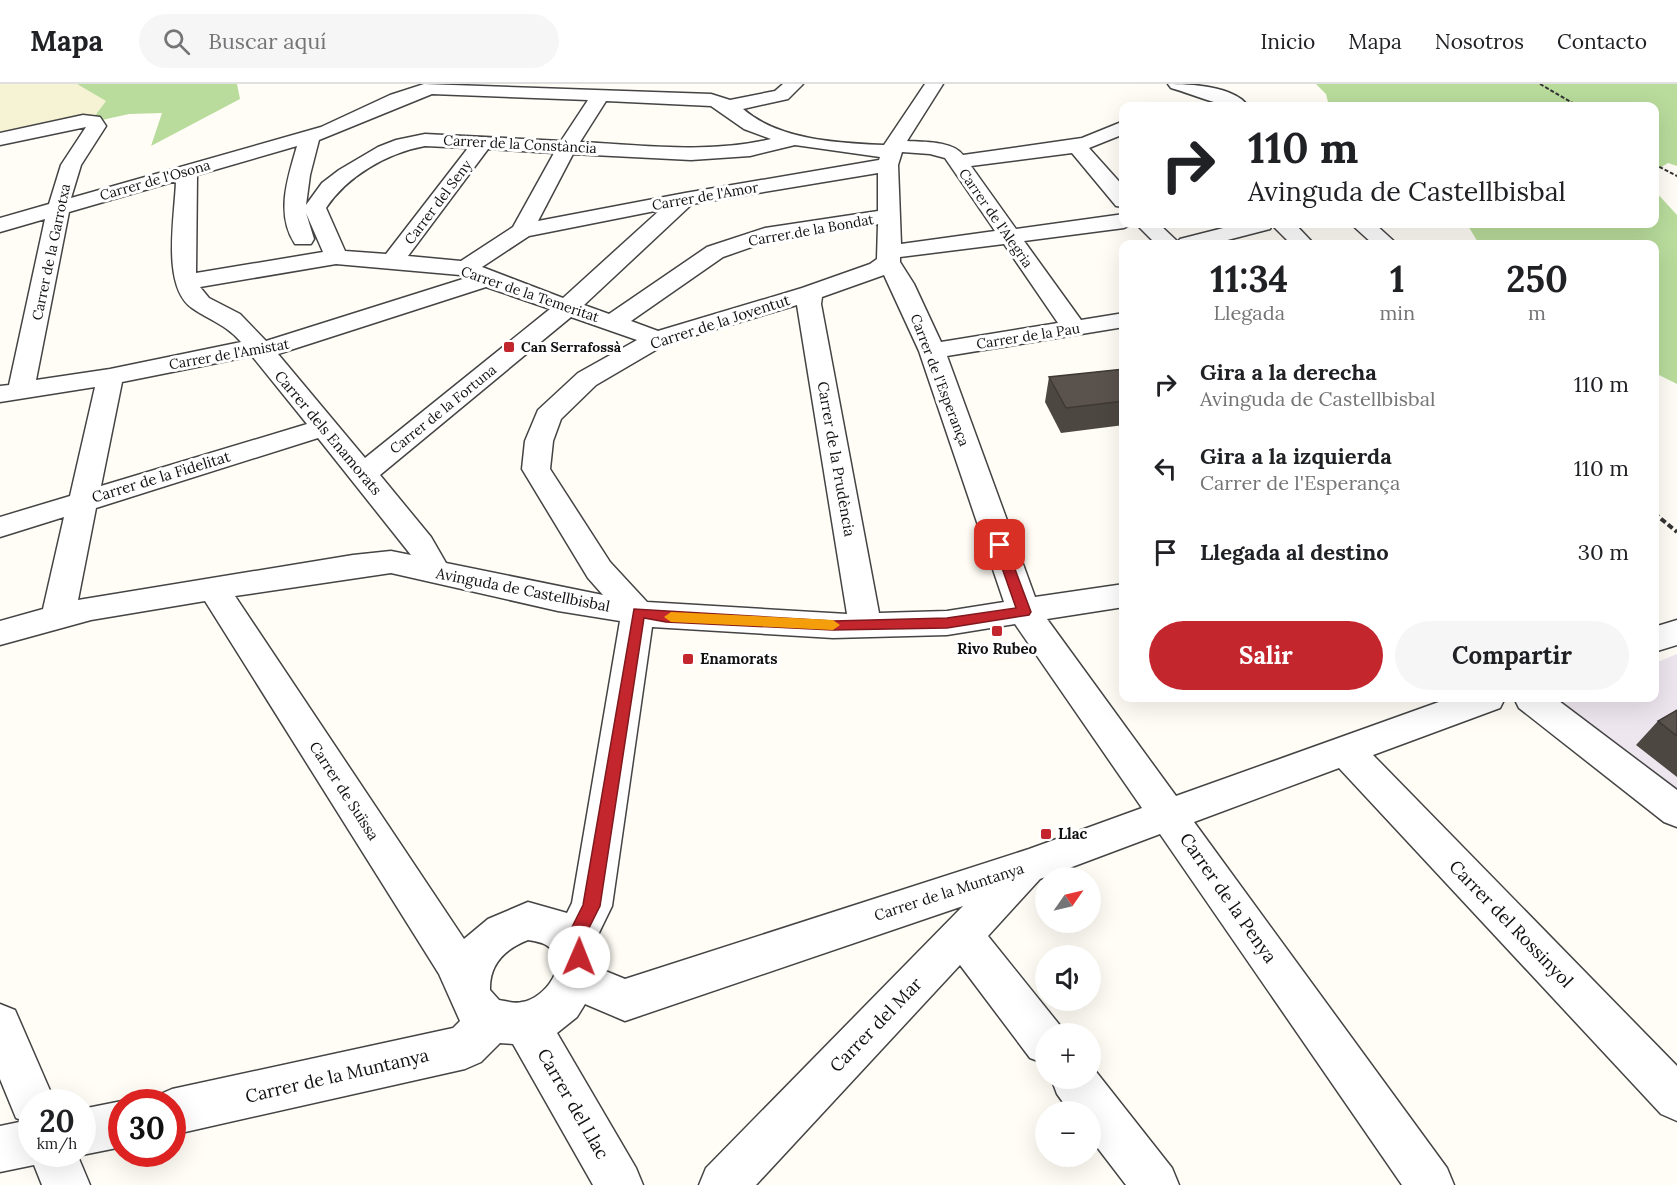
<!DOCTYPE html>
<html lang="es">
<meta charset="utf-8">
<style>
body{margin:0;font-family:Lora,serif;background:#f6f6f6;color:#202124;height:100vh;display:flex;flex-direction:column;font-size:22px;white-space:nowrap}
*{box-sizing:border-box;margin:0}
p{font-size:20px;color:#757577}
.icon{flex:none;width:33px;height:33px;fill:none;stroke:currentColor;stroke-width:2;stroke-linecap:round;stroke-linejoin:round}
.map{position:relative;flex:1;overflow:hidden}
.panel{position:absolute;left:1119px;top:156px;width:540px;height:462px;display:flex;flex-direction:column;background:#fff;border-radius:12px;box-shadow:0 6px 24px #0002}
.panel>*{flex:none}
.banner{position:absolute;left:1119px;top:18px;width:540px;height:126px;border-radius:12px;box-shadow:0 6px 24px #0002;background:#fff;color:#202124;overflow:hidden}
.needle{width:39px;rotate:56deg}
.tools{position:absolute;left:1035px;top:783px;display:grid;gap:12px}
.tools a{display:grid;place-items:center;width:66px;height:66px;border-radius:50%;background:#fff;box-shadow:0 6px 24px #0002;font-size:30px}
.speed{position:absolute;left:18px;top:1005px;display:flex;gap:12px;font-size:30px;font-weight:700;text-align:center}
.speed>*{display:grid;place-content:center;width:78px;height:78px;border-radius:50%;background:#fff;box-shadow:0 6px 24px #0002;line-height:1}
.speed small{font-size:15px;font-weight:400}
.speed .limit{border:9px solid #d22;background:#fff;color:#111}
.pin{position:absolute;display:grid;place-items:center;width:51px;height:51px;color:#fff;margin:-26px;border-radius:12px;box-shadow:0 3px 9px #0006}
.me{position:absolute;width:66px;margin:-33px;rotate:1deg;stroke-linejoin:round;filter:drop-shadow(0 0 4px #0008)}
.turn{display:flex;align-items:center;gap:21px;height:126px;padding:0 30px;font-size:27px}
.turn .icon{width:78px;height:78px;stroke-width:2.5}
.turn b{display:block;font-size:42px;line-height:51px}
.eta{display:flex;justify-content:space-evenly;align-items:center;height:102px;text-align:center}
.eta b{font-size:36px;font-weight:800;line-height:42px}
.primary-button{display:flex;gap:12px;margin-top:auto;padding:12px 30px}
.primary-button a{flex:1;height:69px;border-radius:36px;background:#c4262e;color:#fff;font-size:24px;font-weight:800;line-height:69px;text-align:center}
.primary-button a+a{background:#f6f6f6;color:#202124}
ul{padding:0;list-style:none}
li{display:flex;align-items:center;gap:18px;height:84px;padding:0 30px}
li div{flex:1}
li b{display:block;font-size:22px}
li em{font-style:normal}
header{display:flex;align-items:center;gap:36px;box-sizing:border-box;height:84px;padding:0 30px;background:#fff;border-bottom:2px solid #e0e0e0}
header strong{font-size:28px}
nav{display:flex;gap:33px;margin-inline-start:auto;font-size:21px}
.search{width:420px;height:54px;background:#f6f6f6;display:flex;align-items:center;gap:15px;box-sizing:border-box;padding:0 21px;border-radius:33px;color:#757577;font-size:22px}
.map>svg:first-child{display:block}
.industrial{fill:#eee6ef}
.farmland{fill:#f6f3d4}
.forest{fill:#b9dc9c}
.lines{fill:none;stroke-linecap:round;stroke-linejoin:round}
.minor-casing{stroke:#444;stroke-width:3}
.path-far1{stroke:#333;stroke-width:2;stroke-dasharray:4 2;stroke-linecap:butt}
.path{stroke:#333;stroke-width:4;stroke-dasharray:6 3;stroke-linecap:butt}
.minor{fill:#fff;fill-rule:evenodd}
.wall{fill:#4d4742}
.building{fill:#5a524d;stroke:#3f3936;stroke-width:1.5}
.route{fill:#c4262e;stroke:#7f191e;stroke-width:1.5}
.slow{fill:#f59e0b}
.poi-dot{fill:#c4262e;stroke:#fff;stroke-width:2}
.labels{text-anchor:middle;stroke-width:6;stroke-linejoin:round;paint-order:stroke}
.far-street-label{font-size:14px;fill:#111;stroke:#fff}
.far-poi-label{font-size:14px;font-weight:bold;fill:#111;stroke:#fff;text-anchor:start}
.street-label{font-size:15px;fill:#111;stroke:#fff}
.poi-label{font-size:15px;font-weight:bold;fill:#111;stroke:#fff;text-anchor:start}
.near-street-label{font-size:18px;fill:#111;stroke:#fff}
</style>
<header>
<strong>Mapa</strong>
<div class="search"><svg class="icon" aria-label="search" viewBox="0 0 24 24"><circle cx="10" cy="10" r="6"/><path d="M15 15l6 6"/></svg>Buscar aquí</div>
<nav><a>Inicio</a><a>Mapa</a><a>Nosotros</a><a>Contacto</a></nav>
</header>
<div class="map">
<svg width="1677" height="1101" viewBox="0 0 1677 1101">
<rect width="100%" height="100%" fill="#fffdf5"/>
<path class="industrial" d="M1677,570V709L1555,616L1562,614H1654L1655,579Z"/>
<path class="farmland" d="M0,0H77L106,17L94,33L0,51Z"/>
<g class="forest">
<path d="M77,0H237L240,15L151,62L162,29L129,30L102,36L94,33L106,17Z"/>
<path d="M1316,0H1677V82L1668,79L1655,87L1654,22H1329L1326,10Z"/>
<path d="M1655,107L1677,131V300L1655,289L1654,160H1479L1467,140H1654Z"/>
</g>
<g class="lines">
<g class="minor-casing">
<g id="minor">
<path d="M424,0L711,10L730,16L775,7L783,0H803L788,15L743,25C779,56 838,59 884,61L925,0H943L907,57C924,58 953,57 963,71L1082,54L1124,37V50L1089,64L1124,103V123L1116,122L1072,69L971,82L1016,145L1124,130V140H1133L1124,144L1024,157L1081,236L1124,229V243L947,272L1035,513L1124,500V523L1047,535L1176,712L1450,614H1505L1500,624L1373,671L1677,982V1037L1661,1030L1339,684L1194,738L1447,1084L1454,1101H1402L1160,750L1040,795L988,852L1062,944L1064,950H1046V980L1030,974L960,881L756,1101H699L706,1084L963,822L625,937L585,920L577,933L557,949L636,1084L643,1101H593L513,960L500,959L481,978L465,985L172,1051V1018H153L156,1012L172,1005L453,944L460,937L439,890L205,517L91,536L0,561V537L43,525L64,433L0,453V433L70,412L95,303L0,318V302L9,301L45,135L0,148V134L49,120L61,81L86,43L0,61V49L83,31L100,33L106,42L81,81L71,114L321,43L390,11ZM432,10L588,16L561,57L425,50L396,56L378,63L339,86L322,99L306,121L310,91L319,56ZM606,17L711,22L744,45L771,55C709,70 643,61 580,58ZM795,61L880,73L879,76L685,109L538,137L573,70L691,76L750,72ZM297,62C288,93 275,130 295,160H311L314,155L306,129L323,168L196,189L197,91ZM425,62L468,64L386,170L345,167L326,124C347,92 387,69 425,62ZM488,65L554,69L513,143L461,177L408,172ZM902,68L930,70L945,74L995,147L901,160L898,81ZM878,89V127L765,144L707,163L609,230L584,221L692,120ZM176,97C175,132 161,202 192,224C209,236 227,241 241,258L110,285L36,296L69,128ZM660,126L563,214L482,183L529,152ZM878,140L877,175L870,180L802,204L658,247L631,237L723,173L769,157ZM1004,160L1058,239L941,258L914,200L900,178V173ZM336,180L460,191L466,194L266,257L240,230L209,214L200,203ZM884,191L919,267L1004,518L947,527L879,529L821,220L822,213ZM486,203L550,225L365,374L278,270ZM797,221L847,530L647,518L610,478L550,385L553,357L561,335L596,301L666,260ZM571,233L637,256L578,289L538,326L525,357L522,385L588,494L603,511L446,479L431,453L380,391ZM252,272L307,340L101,402L122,298ZM318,354L411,471L391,467L353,471L78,516L96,424ZM391,489L558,527L620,537L572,819L567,829L528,818L488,835L464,855L235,512ZM1015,540L1142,724L1029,765L625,895L598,884L599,878L594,859L612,822L652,543L833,554L947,551ZM528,856C534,857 541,858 546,861C573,877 545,915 522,918C515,920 506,917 499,916L490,906C489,880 505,865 528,856Z"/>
<path d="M1168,0C1190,0 1234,2 1248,22C1223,25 1196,11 1171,4Z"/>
<path d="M1136,140H1159L1178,158L1180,155L1239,140H1295L1314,160H1291L1272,141L1270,145L1212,160H1156Z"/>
<path d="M1351,140H1375L1397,160H1373Z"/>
<path d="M1677,536V561L1654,568V543Z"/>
<path d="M1514,614H1555L1677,706V743L1664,738L1519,624Z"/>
<path d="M0,920L15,926L55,1018H32V1070H77L90,1101H42L34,1081L0,1088V1042L24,1037L16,1034L0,995Z"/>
<path d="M1090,980L1172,1084L1179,1101H1126L1090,1054V1028H1070L1057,1010L1051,994H1090Z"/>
<path d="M122,1017L126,1018H122V1063L82,1071L78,1070H82V1025Z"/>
</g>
</g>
<g class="path-far1">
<path d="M1540,0L1578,22"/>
<path d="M1654,80L1677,92"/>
</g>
<path class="path" d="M1654,429L1677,448"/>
<use href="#minor" class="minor"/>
</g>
<g class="wall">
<path d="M1124,285V341L1061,349L1045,318L1049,293Z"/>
<path d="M1677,626V693L1636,661L1658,637Z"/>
</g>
<g class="building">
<path d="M1124,285V317L1066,324L1049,293Z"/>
<path d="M1677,626V652L1658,637Z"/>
</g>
<path class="route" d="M1000,456L1006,461L1031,528L1029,531L947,544L833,546L666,538L644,534L600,822L582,858L588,873L586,879L579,881L573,879L565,857L583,821L634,525L833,537L947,534L1016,524L994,461Z"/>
<path class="slow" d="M671,528L833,536L840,541L833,546L671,538L664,533Z"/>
<g class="poi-dot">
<rect x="503" y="257" width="12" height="12" rx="3"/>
<rect x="991" y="541" width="12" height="12" rx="3"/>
<rect x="682" y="569" width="12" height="12" rx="3"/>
<rect x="1040" y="744" width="12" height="12" rx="3"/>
</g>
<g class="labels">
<g class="far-street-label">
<text transform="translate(520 60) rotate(3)" y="5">Carrer de la Constància</text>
<text transform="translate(155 96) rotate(-16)" y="5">Carrer de l'Osona</text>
<text transform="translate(705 112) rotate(-10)" y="5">Carrer de l'Amor</text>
<text transform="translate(438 118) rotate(-53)" y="5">Carrer del Seny</text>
<text transform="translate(996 134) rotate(55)" y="5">Carrer de l'Alegria</text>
<text transform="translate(811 146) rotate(-10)" y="5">Carrer de la Bondat</text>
<text transform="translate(51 168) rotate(-78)" y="5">Carrer de la Garrotxa</text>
<text transform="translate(530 210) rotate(19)" y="5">Carrer de la Temeritat</text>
<text transform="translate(1028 252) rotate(-9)" y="5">Carrer de la Pau</text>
<text transform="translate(229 270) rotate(-10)" y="5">Carrer de l'Amistat</text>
<text transform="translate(940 296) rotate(69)" y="5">Carrer de l'Esperança</text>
<text transform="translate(443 325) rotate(-39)" y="5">Carrer de la Fortuna</text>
</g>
<g class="far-poi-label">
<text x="521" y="268">Can Serrafossà</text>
</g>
<g class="street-label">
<text transform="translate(720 238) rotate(-18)" y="5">Carrer de la Joventut</text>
<text transform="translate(328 349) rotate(50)" y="5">Carrer dels Enamorats</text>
<text transform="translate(836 375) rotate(80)" y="5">Carrer de la Prudència</text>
<text transform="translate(161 393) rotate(-17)" y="5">Carrer de la Fidelitat</text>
<text transform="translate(523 506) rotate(11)" y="5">Avinguda de Castellbisbal</text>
<text transform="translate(344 707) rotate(57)" y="5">Carrer de Suïssa</text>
<text transform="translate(949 808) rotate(-18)" y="5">Carrer de la Muntanya</text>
</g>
<g class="poi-label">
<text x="997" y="570" text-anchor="middle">Rivo Rubeo</text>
<text x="700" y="580">Enamorats</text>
<text x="1058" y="755">Llac</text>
</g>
<g class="near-street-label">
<text transform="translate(1228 814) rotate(55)" y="6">Carrer de la Penya</text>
<text transform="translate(1511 840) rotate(46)" y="6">Carrer del Rossinyol</text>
<text transform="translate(876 941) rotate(-46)" y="6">Carrer del Mar</text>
<text transform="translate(337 992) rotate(-13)" y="6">Carrer de la Muntanya</text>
<text transform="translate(573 1020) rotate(60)" y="6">Carrer del Llac</text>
</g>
</g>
</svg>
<div class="tools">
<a><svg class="needle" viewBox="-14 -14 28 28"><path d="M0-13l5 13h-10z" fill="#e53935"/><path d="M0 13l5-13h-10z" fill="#757577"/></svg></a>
<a><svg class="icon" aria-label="sound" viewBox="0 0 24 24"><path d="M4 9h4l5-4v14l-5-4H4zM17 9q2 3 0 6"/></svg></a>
<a>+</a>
<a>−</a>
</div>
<div class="speed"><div>20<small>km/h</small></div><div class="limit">30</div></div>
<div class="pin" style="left:1000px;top:461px;background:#d93025"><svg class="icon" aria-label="arrive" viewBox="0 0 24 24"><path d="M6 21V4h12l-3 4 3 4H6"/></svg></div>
<svg class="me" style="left:579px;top:873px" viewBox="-20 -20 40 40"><circle r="19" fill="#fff"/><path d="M0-13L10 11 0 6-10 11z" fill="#c4262e"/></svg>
<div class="banner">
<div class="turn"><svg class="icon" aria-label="right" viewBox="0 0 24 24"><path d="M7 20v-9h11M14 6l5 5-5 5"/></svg><div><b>110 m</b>Avinguda de Castellbisbal</div></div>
</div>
<section class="panel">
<div class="eta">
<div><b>11:34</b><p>Llegada</p></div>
<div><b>1</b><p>min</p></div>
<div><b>250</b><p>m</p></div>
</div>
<ul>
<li><svg class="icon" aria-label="right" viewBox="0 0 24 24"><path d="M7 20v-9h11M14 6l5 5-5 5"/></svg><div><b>Gira a la derecha</b><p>Avinguda de Castellbisbal</p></div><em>110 m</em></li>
<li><svg class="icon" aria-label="left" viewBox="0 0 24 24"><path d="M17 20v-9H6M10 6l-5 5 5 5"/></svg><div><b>Gira a la izquierda</b><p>Carrer de l'Esperança</p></div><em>110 m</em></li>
<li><svg class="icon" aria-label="arrive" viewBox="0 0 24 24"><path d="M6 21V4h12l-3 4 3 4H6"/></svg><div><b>Llegada al destino</b></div><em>30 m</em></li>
</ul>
<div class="primary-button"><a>Salir</a><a>Compartir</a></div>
</section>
</div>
